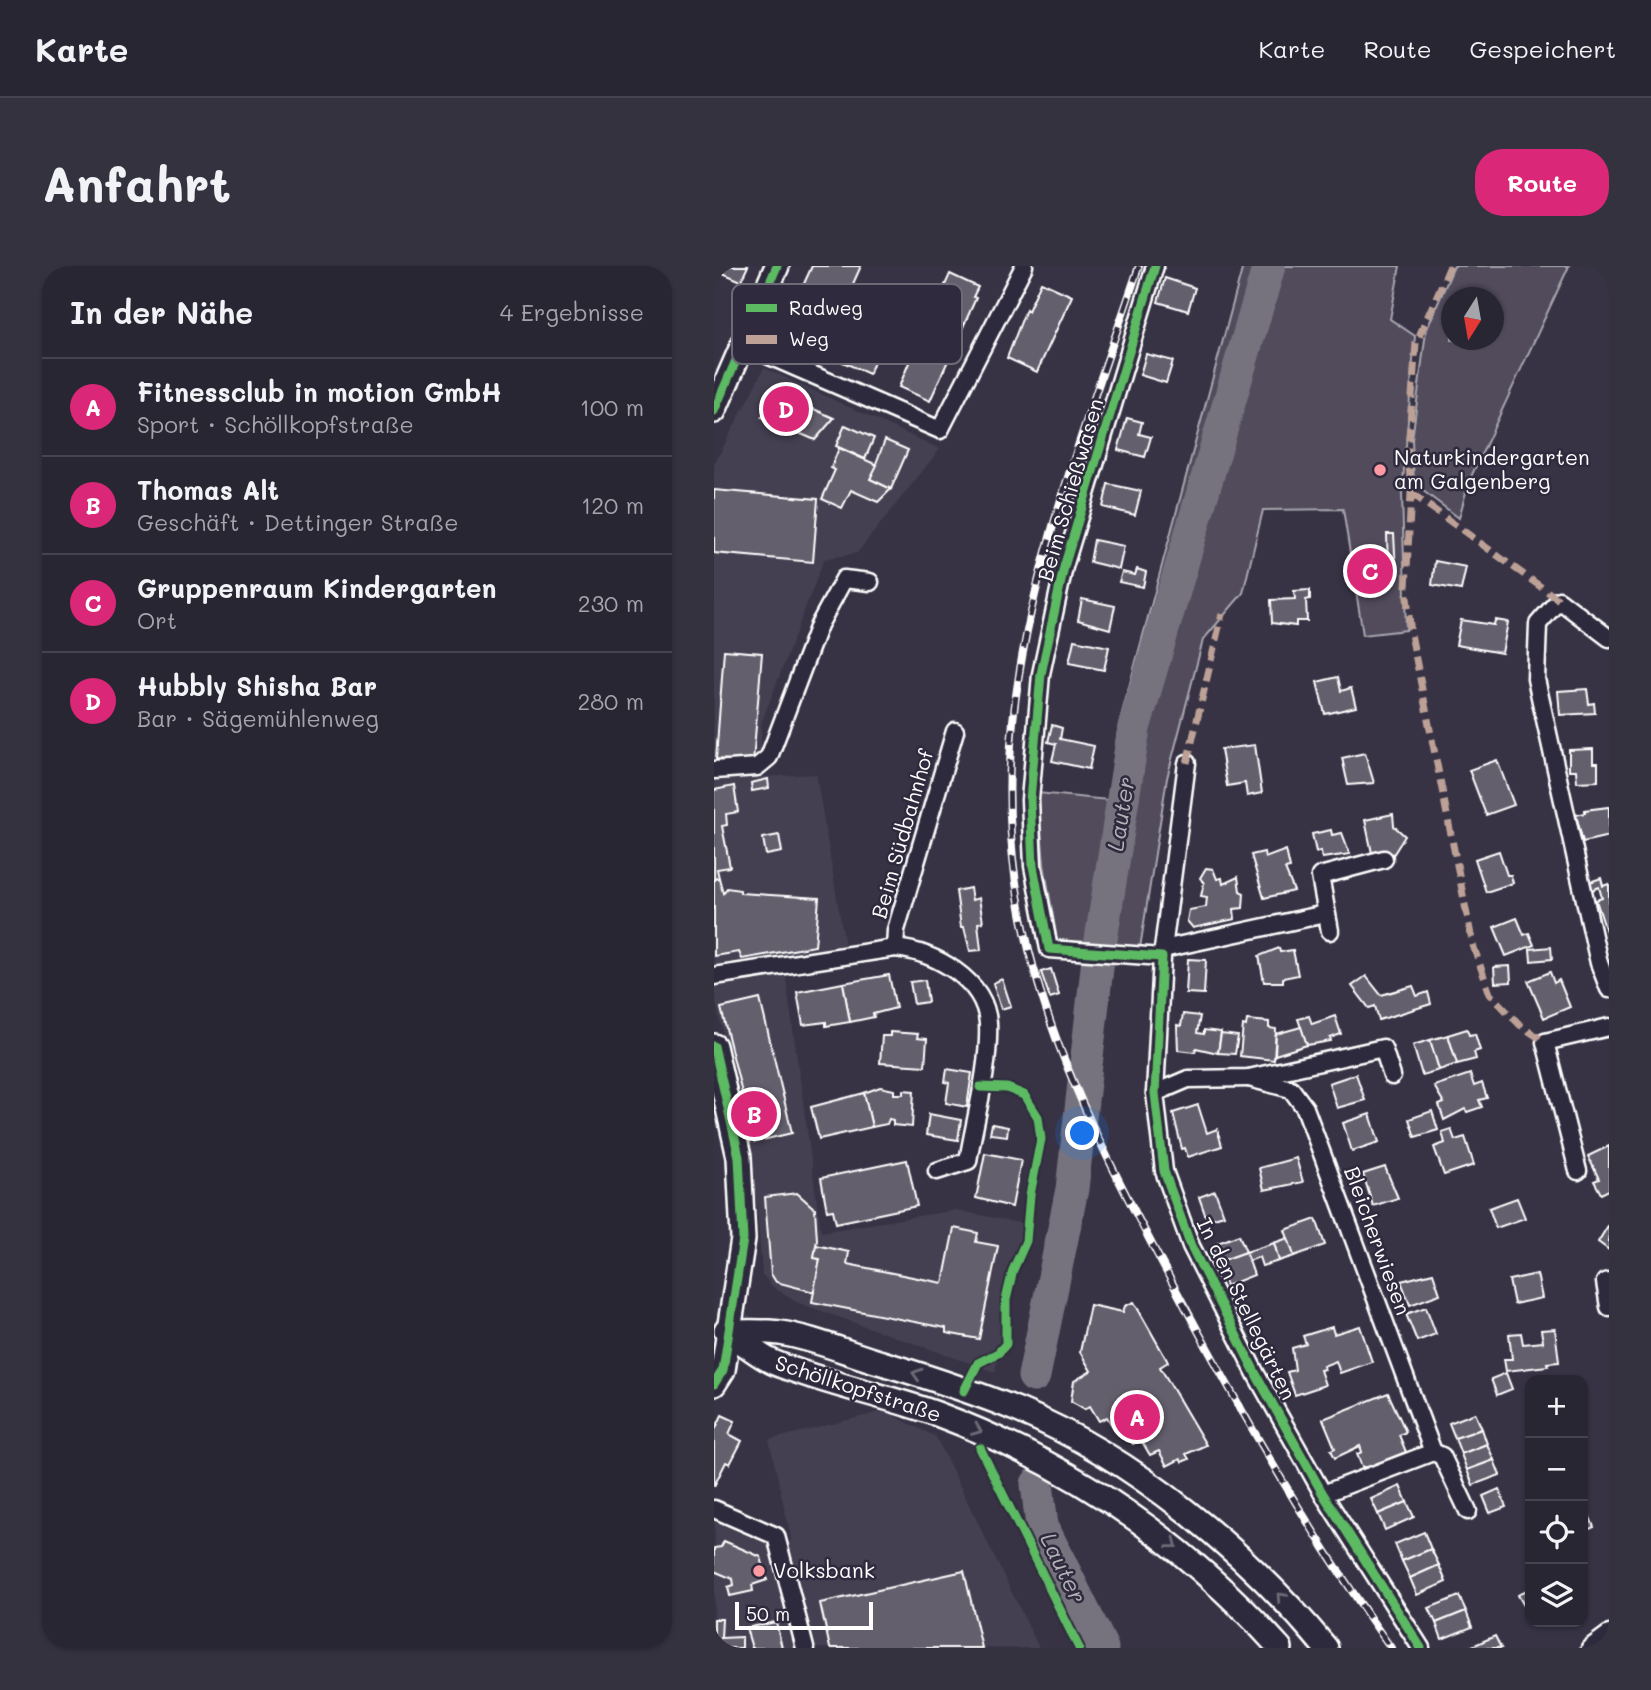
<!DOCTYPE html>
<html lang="de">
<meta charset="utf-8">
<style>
body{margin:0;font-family:Mali,sans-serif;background:#353240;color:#f1f3f6}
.controls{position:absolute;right:21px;bottom:21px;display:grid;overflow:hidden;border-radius:14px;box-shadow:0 2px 5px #0004}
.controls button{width:63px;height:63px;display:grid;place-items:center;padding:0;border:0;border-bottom:2px solid #45434f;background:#292634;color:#f1f3f6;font:35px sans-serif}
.compass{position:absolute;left:727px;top:21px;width:63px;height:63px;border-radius:50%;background:#292634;box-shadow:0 2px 5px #0004;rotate:191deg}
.scale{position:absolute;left:21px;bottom:18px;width:138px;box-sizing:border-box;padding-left:7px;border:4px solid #fff;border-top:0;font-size:19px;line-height:24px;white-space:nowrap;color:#fff;-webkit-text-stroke:5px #2f2a3d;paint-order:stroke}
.you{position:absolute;left:369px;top:868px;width:24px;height:24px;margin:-18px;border:5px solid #fff;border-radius:50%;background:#1a73e8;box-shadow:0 0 0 10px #1a73e833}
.badge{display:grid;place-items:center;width:46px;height:46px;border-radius:50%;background:#db2777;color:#fff;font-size:23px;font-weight:700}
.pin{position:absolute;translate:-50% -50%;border:4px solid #fff;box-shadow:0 2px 7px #0006}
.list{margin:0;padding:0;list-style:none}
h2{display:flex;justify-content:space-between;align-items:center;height:91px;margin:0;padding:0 28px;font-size:30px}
h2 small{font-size:23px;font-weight:400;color:#a5a5ac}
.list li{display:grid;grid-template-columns:46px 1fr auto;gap:21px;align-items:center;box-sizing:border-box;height:98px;padding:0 28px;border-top:2px solid #45434f}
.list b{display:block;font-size:26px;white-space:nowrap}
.list p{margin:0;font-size:23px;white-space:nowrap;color:#a5a5ac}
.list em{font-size:23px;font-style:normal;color:#a5a5ac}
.icon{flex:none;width:38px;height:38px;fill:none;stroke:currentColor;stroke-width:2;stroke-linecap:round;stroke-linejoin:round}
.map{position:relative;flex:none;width:895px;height:1382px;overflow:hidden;border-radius:28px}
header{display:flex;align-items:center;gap:42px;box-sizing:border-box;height:98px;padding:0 35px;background:#292634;border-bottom:2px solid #45434f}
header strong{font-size:33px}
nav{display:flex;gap:38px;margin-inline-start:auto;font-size:24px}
.intro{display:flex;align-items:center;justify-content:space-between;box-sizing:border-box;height:168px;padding:0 42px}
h1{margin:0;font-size:49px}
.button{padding:18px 32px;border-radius:28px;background:#db2777;color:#fff;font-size:24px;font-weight:700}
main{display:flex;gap:42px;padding:0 42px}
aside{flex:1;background:#292634;border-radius:28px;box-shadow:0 2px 5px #0004}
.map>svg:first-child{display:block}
.built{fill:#444051}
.green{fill:#514c5c;stroke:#a8a6ae;stroke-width:2;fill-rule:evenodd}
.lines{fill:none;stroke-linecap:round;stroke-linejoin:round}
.river{stroke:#76737f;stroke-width:33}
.building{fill:#635f6d;stroke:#fff;stroke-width:2}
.street-casing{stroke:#fff;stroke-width:21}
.secondary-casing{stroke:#fff;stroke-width:28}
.street{stroke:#2f2a3d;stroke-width:16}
.secondary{stroke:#2f2a3d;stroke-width:23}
.rail-casing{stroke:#fff;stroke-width:8}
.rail{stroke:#2f2a3d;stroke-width:5;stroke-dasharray:16;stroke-linecap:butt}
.quiet{stroke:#bda197;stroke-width:7;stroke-dasharray:14 7;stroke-linecap:butt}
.cycleway-casing{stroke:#2f2a3d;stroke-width:13}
.cycleway{stroke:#5cba63;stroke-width:9}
.oneway{stroke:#6d6a77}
.poi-dot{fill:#ff9aa2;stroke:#2f2a3d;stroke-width:2.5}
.labels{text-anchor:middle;stroke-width:5;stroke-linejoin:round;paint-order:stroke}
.poi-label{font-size:21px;fill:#fff;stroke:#2f2a3d;text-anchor:start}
.street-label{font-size:21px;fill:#fff;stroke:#2f2a3d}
.water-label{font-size:23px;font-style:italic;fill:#b4b2b9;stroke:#2f2a3d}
.key{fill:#2f2a3d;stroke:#6d6a77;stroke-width:2}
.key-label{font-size:19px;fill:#fff}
</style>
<header>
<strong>Karte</strong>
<nav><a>Karte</a><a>Route</a><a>Gespeichert</a></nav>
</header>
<div class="intro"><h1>Anfahrt</h1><a class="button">Route</a></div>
<main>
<aside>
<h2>In der Nähe<small>4 Ergebnisse</small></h2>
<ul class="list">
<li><span class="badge">A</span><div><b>Fitnessclub in motion GmbH</b><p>Sport · Schöllkopfstraße</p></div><em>100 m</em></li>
<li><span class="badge">B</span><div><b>Thomas Alt</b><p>Geschäft · Dettinger Straße</p></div><em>120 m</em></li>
<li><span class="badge">C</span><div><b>Gruppenraum Kindergarten</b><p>Ort</p></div><em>230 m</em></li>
<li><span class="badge">D</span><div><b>Hubbly Shisha Bar</b><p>Bar · Sägemühlenweg</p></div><em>280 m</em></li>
</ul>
</aside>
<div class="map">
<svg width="895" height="1382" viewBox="0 0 895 1382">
<rect width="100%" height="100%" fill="#373345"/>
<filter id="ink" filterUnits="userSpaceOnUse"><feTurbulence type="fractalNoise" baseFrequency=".0143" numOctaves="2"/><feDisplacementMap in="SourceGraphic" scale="14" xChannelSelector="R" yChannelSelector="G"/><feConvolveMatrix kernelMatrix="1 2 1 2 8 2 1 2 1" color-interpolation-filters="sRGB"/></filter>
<g filter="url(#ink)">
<g class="built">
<path d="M50,102L226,183L143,287L110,293L47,458V511L102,508L131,680L69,691L107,966L242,944L309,958L281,1106L82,1036L59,1021L48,1008L43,940L0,724V199Z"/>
<path d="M170,1145L222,1171L325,1382H0L1,1256L52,1278L78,1275L55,1174Z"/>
</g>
<g class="green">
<path d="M529,0H686L676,53L701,70L688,228L692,364L649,369L629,243L549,244L529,327L489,374L453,512L426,682L343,674L330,598L324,527L394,534L405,458Z"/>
<path d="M740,0H855L755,215L745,252L700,218L698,174L712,65ZM738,32H780V74H738Z"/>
</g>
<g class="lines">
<g class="river">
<path d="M320,1110L358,923L384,693L420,462L555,0"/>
<path d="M323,1218L328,1260L388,1382"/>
</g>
</g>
<g class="building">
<path d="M6,0H34L27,15L4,5Z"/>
<path d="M98,0H147L122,56L163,75L158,86L163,89L155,108L67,68Z"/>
<path d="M236,8L264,21L259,31L262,32L216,135L185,121L216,45L219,46Z"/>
<path d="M451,12L481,22L474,45L444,36Z"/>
<path d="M327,16L358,30L323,106L293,92L312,43L314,45Z"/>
<path d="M432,88L459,95L452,117L426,109Z"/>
<path d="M62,126L120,152L101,174L48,151L51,149Z"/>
<path d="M413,152L428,156L425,168L437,171L431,191L404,184Z"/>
<path d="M131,159L160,172L151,193L122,180Z"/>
<path d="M171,174L194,184L177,223L156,213Z"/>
<path d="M125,182L163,199L156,213L177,223L164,236L137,224L128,242L108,233L121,204L117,202Z"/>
<path d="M394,218L427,225L421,249L389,241Z"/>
<path d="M0,224L104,233L99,296L0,287Z"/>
<path d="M673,268H680L682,306H674Z"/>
<path d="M380,274L410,280L405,303L376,296Z"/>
<path d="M658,285L664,323L655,324L649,287Z"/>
<path d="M721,295L752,301L747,324L718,319Z"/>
<path d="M423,303L432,306L429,321L405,316L408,306L421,309Z"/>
<path d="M596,324V333L592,334L593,355H582V360L558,357L557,334L581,333L580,325Z"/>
<path d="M368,333L401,340L396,363L364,354Z"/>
<path d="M747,354L780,359L781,354L794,356L788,387L742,379Z"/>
<path d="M360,374L395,381L390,404L355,397Z"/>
<path d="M10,384L48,387L39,496L2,493Z"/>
<path d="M624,411L627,425L637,422L642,441L611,448L603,416Z"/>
<path d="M873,423L875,438L880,437L881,447L846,449L844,425Z"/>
<path d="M338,459L348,462L346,473L380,480L375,503L338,495L342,478L334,476Z"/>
<path d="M541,479L548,527L533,530L531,517L513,520L507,483Z"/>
<path d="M879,483V497H884V515L863,516L862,504H855V484Z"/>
<path d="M651,487L660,517L634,519L628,492Z"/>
<path d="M783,494L800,539L772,549L755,504Z"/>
<path d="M54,513L55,522L38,525L37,517Z"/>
<path d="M20,520L24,546L12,548L13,559L8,560L16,601L3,603L5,612L0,613V524Z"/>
<path d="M895,541V570L869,576L862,549L871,547V544Z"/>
<path d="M679,548L680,560L691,570L679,589L671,585L658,587L651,554Z"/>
<path d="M617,564L618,569L628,567L636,588L608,592L607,585L602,586L598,568Z"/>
<path d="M65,569L68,586L52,589L49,572Z"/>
<path d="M572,584L576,602L571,603L580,625L550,632L537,589L550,586L551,592Z"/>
<path d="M785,585L793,609H797L799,617L772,626L761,593Z"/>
<path d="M492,602L499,603L503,613L508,612L509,618L524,611L526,625L530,627L529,642L520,643L521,653L479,662L473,655L475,644L492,641L493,631L487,630L490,617L486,612Z"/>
<path d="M5,612L9,627L13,622L26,624V627L105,632L101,680L28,693L25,686L0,690V613Z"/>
<path d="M887,612L889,620L895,618V664L892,665L882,634L888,632L885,621L878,624L876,616Z"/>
<path d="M256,622L258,634L265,632L269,656L264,657L267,684L256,685L250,661H247L242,625Z"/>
<path d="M803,652L810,669L815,667L820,679L792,690L780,661Z"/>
<path d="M837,681L838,693L817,695L816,683Z"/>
<path d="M565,682L566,686L579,684L584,709L569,712V716H550L545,690Z"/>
<path d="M474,693L492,694L490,728L472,727Z"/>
<path d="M796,700L797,716L781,717L780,701Z"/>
<path d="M337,703L345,729L336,732L327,706Z"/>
<path d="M836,706L840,717L845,714L856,741L830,752L814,715Z"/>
<path d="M175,709L182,742L159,748L160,751L136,756L129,717Z"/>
<path d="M652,710L667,729L699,720L703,730L714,726L717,738L665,754L661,740L655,742L638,720Z"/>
<path d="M288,713L297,740L287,743L279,717Z"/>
<path d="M211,714L214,736L200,738L196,716Z"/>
<path d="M129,717L136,756L112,760V756L89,759L83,726Z"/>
<path d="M46,733L78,867L40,876L7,742Z"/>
<path d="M469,748L486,750L483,767L490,768V764L507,766L504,787L482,782L481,786L464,784L463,759L467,760Z"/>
<path d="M595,750L598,758L621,750L627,768L616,772L617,775L593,779L584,753Z"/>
<path d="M533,754L555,756V762L562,763L560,794L526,790L529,759L532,760Z"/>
<path d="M587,761L593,779L561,789L562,768Z"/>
<path d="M753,763L755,769L761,768L766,784L760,786L762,793L743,798L734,769Z"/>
<path d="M176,766L204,768L203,772L213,773L211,800L166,797L168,770H176Z"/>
<path d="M507,768L524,770L521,788L504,787Z"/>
<path d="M734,769L743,798L725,804L716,774Z"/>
<path d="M716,774L725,804L708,809L699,779Z"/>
<path d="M233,803L258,807L253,841L232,837L235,817L231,816Z"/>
<path d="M642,808L651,834L623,842L615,817Z"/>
<path d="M756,808L760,820L768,817L773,832L765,834L768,841L753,846L751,843L730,854L725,839L730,837L720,820Z"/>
<path d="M166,821L180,824V828H189V824L200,825L198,861L179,859V854L175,853L173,858L158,861L150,827Z"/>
<path d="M150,827L158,861L105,873L97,841Z"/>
<path d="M484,839L493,867L503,863L508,880L474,891L471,882L468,883L459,847Z"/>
<path d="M718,845L724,864L701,871L695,853Z"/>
<path d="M215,848L247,854L244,874L212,869Z"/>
<path d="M656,848L665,876L638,885L629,857Z"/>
<path d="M278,858L294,861L293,870L276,868Z"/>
<path d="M737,863L741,874L751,871L760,899L730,909L720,881L731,877L728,866Z"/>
<path d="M895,880V924L887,928L880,915L885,913L874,890Z"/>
<path d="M271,887L307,894L298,941L262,932Z"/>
<path d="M582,892L589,916L550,924L545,902Z"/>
<path d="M193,894L203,940L122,957L119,944L113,945L107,912Z"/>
<path d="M671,901L684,932L659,940L649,908Z"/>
<path d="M501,925L510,949L493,954L485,931Z"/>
<path d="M83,927L101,943L103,974L100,992L106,993L100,1026L62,1016L57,1008L51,931Z"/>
<path d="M803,932L811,952L782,962L775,942Z"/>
<path d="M602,953L611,979L580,990L571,964Z"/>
<path d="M895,958V984L884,976Z"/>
<path d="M240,962L264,967L262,976L284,980L265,1073L232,1067V1062L98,1036L106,993L100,992L102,979L135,986L133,998L229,1017Z"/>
<path d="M525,969L532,986L504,996L498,979Z"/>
<path d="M574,972L580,990L565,995L560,977Z"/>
<path d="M560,977L565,995L548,1000L545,991L535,995L532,986Z"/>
<path d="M532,986L540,1009L512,1020L504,996Z"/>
<path d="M719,1007L726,1028L696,1039L687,1015Z"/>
<path d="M823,1008L828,1032L800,1038L795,1014Z"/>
<path d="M420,1036L454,1096L446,1101L492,1179L472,1188L475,1193L468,1196L466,1193L453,1200L445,1185L436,1189L427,1174L419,1178L410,1162L402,1166L393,1151L385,1155L376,1140L371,1143L357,1135L360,1115L377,1105L366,1086L376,1039L409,1046L411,1040Z"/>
<path d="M712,1041L722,1068L703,1075L692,1048Z"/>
<path d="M646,1060L658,1096L626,1107L622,1095L609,1100L610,1103L606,1104L611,1119L581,1129L573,1106L581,1104L578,1082L592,1078L589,1070L618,1061L620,1068Z"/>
<path d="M841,1063L845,1096L833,1097L834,1100L792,1105L790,1093H798L795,1068L807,1067L809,1078L829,1076L827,1064Z"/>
<path d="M792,1107L798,1123L783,1129L777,1113Z"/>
<path d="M674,1127L692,1166L685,1169L692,1186L654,1201H648L643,1188L648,1186L646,1180L621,1192L617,1184L621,1182L609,1153Z"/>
<path d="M761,1147L768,1163L741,1172L735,1157Z"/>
<path d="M8,1149L21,1155L15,1168L28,1175L16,1198L12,1196L0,1220V1166Z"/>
<path d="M768,1163L773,1178L747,1188L741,1172Z"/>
<path d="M773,1178L780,1194L753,1204L747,1188Z"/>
<path d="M780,1194L786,1209L759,1219L753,1204Z"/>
<path d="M686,1220L693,1236L664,1248L657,1233Z"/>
<path d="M785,1223L792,1241L776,1247L769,1230Z"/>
<path d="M869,1235L880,1261L869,1266Z"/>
<path d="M693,1236L700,1251L671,1264L664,1248Z"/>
<path d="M710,1266L717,1283L688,1295L681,1278Z"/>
<path d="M10,1275L47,1291L53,1314L38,1319L39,1325L16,1330L14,1321L20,1319L19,1313L0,1305V1282L7,1281Z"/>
<path d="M717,1283L725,1299L696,1312L688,1295Z"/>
<path d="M725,1299L732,1316L703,1329L696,1312Z"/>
<path d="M250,1305L268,1382H116L106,1337Z"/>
<path d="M816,1322V1350L804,1329Z"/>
<path d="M745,1330L752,1345L722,1357L715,1342Z"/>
<path d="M752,1345L758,1361L728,1373L722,1357Z"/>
<path d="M0,1353H8L7,1372L28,1371V1382H0Z"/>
<path d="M62,1356L68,1382H38L32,1362Z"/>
<path d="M781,1370L787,1382H754Z"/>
</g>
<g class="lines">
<defs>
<g id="street">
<path d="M441,0L350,301L327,408L316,534L319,600L335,683L448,691"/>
<path d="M28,78L226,164L310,0"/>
<path d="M895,372L845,334L824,358L822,413L885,697L895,723"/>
<path d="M473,497L448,691L441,827L450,905L477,980L543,1110L609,1228L707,1382"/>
<path d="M0,504L43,501L55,491L105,359L130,313L156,316"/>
<path d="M616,665L606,610L670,593"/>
<path d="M181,682L182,664L241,465"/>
<path d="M449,683L611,648"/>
<path d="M0,710L181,682C220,686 271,713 274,757C276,800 261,853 254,895L223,905"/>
<path d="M535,812L577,823L591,842L719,1186L609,1228"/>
<path d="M441,827L474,813L535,812L669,782L678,810"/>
<path d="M864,905L831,776L895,761"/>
<path d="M895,1015L891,1016L895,1041"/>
<path d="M719,1186L728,1190L754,1245"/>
<path d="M0,1243L62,1270L91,1382"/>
<path d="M876,1382L895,1368"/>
</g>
<g id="secondary">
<path d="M0,145L63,0"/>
<path d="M0,780L25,891L29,973L9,1104L0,1118"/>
<path d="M12,1065C28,1075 44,1090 61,1097C113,1118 170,1129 223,1148C357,1198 471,1276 566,1382"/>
<path d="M13,1066C31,1066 49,1065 66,1067C100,1072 136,1088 168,1097C214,1111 260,1126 304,1144C420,1192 533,1286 612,1382"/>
</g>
</defs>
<use href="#street" class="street-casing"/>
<use href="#secondary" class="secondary-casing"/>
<use href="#street" class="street"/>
<use href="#secondary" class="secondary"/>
<defs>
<path id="rail" d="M425,0C376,148 315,299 299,455C276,678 367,846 468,1035C532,1155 598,1271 677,1382"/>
</defs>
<use href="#rail" class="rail-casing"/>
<use href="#rail" class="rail"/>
<g class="quiet">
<path d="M736,0L702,77L694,184L697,227L692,322L697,368L759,679L776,728L806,759L831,776"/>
<path d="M697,227L845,334"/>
<path d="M473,497L508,348"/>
</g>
<defs>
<g id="cycleway">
<path d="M441,0L350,301L327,408L316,534L319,600L335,683L448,691L441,827L450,905L477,980L543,1110L609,1228L707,1382"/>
<path d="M0,145L63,0"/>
<path d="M0,780L25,891L29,973L9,1104L0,1118"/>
<path d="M250,1125L264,1097L284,1087L292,1078V1034L299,1004L312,975L316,929L327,873L324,851L310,829L293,822L266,821"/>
<path d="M266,1182L365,1382"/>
</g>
</defs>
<use href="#cycleway" class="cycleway-casing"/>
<use href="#cycleway" class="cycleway"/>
</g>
<defs><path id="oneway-chevron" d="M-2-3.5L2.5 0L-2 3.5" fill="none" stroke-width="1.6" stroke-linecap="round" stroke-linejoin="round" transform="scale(1.75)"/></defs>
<g class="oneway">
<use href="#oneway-chevron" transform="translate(203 1108) rotate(-163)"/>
<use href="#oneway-chevron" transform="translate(263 1164) rotate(22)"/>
<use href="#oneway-chevron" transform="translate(459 1278) rotate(38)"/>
<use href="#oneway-chevron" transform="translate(567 1331) rotate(-133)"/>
</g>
</g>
<g class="poi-dot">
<circle cx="666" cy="204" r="7"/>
<circle cx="45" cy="1305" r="7"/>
</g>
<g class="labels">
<g class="poi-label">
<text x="680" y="199">Naturkindergarten<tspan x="680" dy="24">am Galgenberg</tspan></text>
<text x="59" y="1312">Volksbank</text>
</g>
<g class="street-label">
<text transform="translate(357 224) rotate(-74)" y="7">Beim Schießwasen</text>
<text transform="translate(189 568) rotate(-74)" y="7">Beim Südbahnhof</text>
<text transform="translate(663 975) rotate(70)" y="7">Bleicherwiesen</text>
<text transform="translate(532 1043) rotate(64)" y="7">In den Stellegärten</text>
<text transform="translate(144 1123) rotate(18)" y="7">Schöllkopfstraße</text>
</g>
<g class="water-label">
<text transform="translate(407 548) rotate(-81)" y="8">Lauter</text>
<text transform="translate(349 1302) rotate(64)" y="8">Lauter</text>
</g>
</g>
<rect x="18" y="18" width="230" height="80" rx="10" class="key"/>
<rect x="32" y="38" width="31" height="8" fill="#5cba63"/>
<rect x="32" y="69" width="31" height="9" fill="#bda197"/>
<g class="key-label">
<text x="75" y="49">Radweg</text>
<text x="75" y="80">Weg</text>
</g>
</svg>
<div class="controls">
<button>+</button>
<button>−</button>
<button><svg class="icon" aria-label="locate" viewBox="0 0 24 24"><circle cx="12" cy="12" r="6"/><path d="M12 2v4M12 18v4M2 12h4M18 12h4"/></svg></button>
<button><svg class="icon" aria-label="layers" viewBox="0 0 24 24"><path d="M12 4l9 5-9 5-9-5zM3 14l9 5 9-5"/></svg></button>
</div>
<svg class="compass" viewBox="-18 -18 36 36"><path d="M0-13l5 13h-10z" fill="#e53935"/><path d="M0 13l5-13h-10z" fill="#a5a5ac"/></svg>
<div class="scale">50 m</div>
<div class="you"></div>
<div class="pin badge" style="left:423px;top:1151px">A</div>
<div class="pin badge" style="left:40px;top:848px">B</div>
<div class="pin badge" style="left:656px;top:305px">C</div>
<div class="pin badge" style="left:72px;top:143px">D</div>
</div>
</main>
